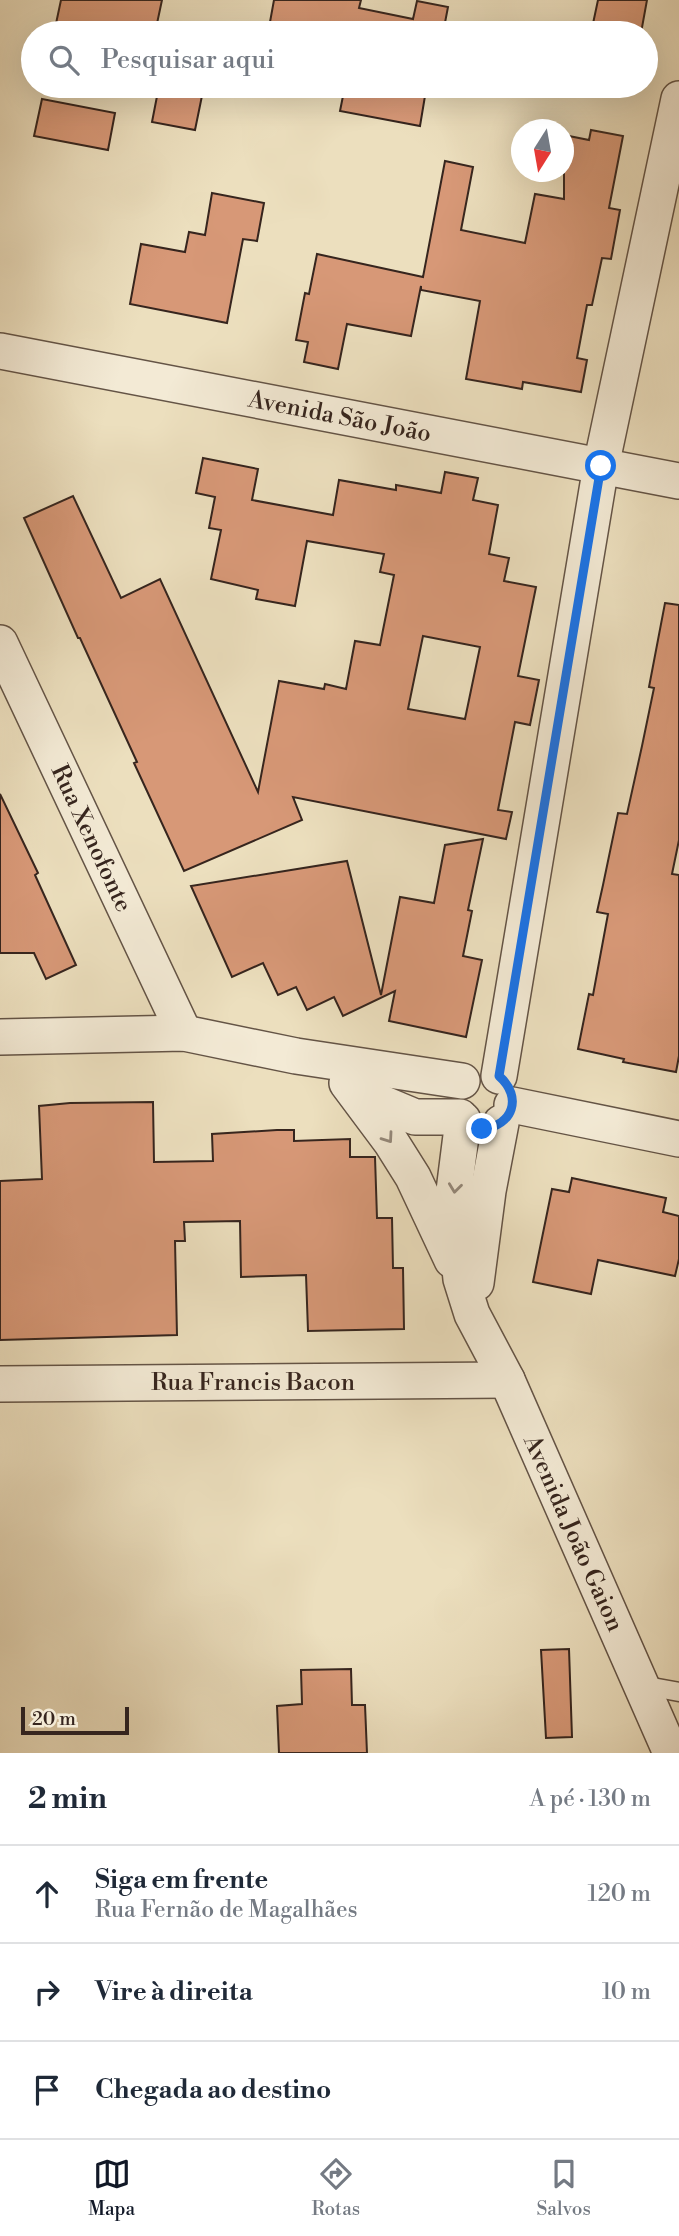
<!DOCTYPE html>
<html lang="pt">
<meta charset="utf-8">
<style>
body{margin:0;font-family:"Libre Bodoni",serif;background:#f2f2f3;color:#1f2937}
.compass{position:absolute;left:511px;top:119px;width:63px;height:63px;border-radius:50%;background:#fff;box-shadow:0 7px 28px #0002;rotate:191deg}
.scale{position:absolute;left:21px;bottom:18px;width:108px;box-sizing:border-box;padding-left:7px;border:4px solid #36251e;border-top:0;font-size:19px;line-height:24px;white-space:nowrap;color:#36251e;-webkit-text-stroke:5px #f3ead5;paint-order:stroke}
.stop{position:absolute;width:21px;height:21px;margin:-16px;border:5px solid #1a73e8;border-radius:50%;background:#fff}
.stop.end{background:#1a73e8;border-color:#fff;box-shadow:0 2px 7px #0008}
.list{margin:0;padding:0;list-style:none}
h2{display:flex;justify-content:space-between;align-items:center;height:91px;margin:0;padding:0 28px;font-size:30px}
h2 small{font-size:23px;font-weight:400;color:#747a83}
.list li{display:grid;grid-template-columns:46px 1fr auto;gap:21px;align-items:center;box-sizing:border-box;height:98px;padding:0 28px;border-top:2px solid #e0e1e3}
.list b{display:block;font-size:26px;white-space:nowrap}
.list p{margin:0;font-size:23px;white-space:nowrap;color:#747a83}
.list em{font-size:23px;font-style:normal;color:#747a83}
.icon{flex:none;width:38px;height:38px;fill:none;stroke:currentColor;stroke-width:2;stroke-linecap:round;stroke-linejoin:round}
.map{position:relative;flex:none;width:679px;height:1753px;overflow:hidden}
.search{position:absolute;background:#fff;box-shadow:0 7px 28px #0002;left:21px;right:21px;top:21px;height:77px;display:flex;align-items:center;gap:18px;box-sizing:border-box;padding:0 24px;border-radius:38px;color:#747a83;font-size:26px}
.sheet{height:385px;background:#fff}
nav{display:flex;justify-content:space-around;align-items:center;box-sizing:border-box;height:98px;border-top:2px solid #e0e1e3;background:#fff;font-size:19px;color:#747a83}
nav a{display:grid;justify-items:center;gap:4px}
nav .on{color:#111827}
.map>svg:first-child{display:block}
.building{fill:#d79877;stroke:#36251e;stroke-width:2;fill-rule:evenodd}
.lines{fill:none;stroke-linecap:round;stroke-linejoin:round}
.lane-casing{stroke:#645446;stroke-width:21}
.street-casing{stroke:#645446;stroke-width:38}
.lane{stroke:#f3ead5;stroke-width:18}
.street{stroke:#f3ead5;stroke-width:35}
.oneway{stroke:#94887a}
.route{stroke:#1a73e8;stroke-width:9}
.labels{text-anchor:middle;stroke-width:5;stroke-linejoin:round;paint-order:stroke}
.street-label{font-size:24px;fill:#36251e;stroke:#f3ead5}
</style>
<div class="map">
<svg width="679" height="1753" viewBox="0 0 679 1753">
<rect width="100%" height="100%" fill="#ecdfbe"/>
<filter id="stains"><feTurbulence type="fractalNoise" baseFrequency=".00286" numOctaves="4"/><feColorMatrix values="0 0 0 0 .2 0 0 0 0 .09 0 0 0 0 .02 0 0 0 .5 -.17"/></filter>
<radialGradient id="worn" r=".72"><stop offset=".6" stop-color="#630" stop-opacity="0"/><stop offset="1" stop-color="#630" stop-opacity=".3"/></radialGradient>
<g class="building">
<path d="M61,0H162L155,33H54Z"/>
<path d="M274,0H361L359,8L413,19L417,1L448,7L443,33H268Z"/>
<path d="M598,0H647L641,33H591Z"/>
<path d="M159,86H204L195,130L152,122Z"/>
<path d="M345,86H400L399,90L425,96L420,126L340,111Z"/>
<path d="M42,99L115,113L108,150L34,136Z"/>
<path d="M591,130L623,136L609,208L620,210L611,259L602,258L592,305H587L577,358L587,360L581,392L523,382L522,389L466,379L480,301L421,290V286L411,336L347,324L338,369L304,362L308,342L296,340L305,293L309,294L317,254L423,277L445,161L473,167L461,230L525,243L535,194L564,199V135L589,140Z"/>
<path d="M212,193L264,203L257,241L243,239L227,323L130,304L141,244L185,252L189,232L205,235Z"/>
<path d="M203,458L258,469L252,500L333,515L339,480L396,490V485L441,493L445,472L478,478L473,500L498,505L489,554L509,558L504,581L536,587L518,676L539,680L530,725L515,722L498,810L512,812L506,839L293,797L302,820L184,871L134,763L137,762L80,638H78L24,518L73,496L121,598L160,579L258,792L279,681L324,689L325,684L346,689L355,641L380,645L394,575L380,572L384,554L307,541L295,606L256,599L258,590L211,579L221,530L209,528L215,497L196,493ZM423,636L480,647L465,719L408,709Z"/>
<path d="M665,603L679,605V840L672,874L679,875V1056L676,1072L623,1062L624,1059L578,1049L589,994L593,995L608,914L597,912L603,885L618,813L627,814L642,746L654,688L649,687Z"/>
<path d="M0,794L38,873L35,875L76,965L46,979L34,953H0Z"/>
<path d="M483,839L468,910L472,911L463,956L482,960L466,1037L389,1021L395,991L343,1016L334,997L307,1010L296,987L278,995L263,963L232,977L191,886L347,861L381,995L400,897L434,903L445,845Z"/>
<path d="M153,1102L154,1162L213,1161L212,1134L277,1130H294V1141L350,1139V1157H375L377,1218H392L393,1268H403L404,1329L308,1331L306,1275L241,1277L240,1221L184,1222L185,1241H175L177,1335L0,1340V1181L42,1179L39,1106L70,1103Z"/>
<path d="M572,1178L666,1198L663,1212L679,1216V1259L675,1276L598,1260L591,1294L533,1282L552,1189L569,1192Z"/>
<path d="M569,1649L572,1737L546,1738L541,1650Z"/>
<path d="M351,1669L352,1705H365L367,1753H279L277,1706L302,1704L301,1670Z"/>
</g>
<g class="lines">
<defs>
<path id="lane" d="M641,1685L679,1692"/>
<g id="street">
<path d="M0,351L679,481"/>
<path d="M0,643L184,1033"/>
<path d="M0,1037L184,1033L296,1056L462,1081"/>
<path d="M499,1076L601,466L679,99"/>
<path d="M347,1083L391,1142L413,1177L452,1260"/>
<path d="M355,1087L384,1104L415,1117H460"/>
<path d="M512,1105L679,1139"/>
<path d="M463,1120L453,1199L461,1279L472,1314L507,1380L671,1753"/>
<path d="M476,1283L488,1191L501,1123"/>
<path d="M0,1384L507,1380"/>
</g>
</defs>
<use href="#lane" class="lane-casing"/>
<use href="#street" class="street-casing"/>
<use href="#lane" class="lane"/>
<use href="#street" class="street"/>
</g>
<defs><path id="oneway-chevron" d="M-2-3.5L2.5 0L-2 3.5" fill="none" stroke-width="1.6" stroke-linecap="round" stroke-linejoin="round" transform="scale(1.75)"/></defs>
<g class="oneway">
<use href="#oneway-chevron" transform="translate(388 1138) rotate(55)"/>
<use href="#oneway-chevron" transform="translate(455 1188) rotate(97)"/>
</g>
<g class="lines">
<path class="route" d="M482,1129C513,1126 523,1097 499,1076L601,466"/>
</g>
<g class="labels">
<g class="street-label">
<text transform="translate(340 416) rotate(11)" y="8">Avenida São João</text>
<text transform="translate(92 838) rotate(65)" y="8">Rua Xenofonte</text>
<text x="253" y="1390">Rua Francis Bacon</text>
<text transform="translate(574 1533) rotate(66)" y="8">Avenida João Gaion</text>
</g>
</g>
<rect width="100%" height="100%" filter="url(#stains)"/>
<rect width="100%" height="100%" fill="url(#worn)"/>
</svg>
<svg class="compass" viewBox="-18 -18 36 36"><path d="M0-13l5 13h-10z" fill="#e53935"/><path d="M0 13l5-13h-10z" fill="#747a83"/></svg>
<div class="scale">20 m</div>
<div class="stop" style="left:601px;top:466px"></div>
<div class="stop end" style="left:482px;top:1129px"></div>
<div class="search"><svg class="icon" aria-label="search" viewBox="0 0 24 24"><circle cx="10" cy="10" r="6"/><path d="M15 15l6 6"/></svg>Pesquisar aqui</div>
</div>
<section class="sheet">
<h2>2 min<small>A pé · 130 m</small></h2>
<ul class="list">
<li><svg class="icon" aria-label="ahead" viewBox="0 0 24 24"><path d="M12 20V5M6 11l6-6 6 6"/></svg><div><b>Siga em frente</b><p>Rua Fernão de Magalhães</p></div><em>120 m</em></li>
<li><svg class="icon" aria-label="right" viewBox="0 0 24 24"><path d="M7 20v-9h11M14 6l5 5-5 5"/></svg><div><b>Vire à direita</b></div><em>10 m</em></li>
<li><svg class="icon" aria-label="arrive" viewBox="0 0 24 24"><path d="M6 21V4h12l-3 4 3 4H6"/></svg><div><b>Chegada ao destino</b></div></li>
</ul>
</section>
<nav>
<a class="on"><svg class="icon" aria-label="map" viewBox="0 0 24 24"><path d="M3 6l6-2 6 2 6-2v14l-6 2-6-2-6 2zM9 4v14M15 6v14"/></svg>Mapa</a>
<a><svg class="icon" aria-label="directions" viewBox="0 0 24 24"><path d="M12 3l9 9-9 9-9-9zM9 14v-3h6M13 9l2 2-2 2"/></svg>Rotas</a>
<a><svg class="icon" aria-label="saved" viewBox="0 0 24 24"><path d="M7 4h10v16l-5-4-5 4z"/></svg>Salvos</a>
</nav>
